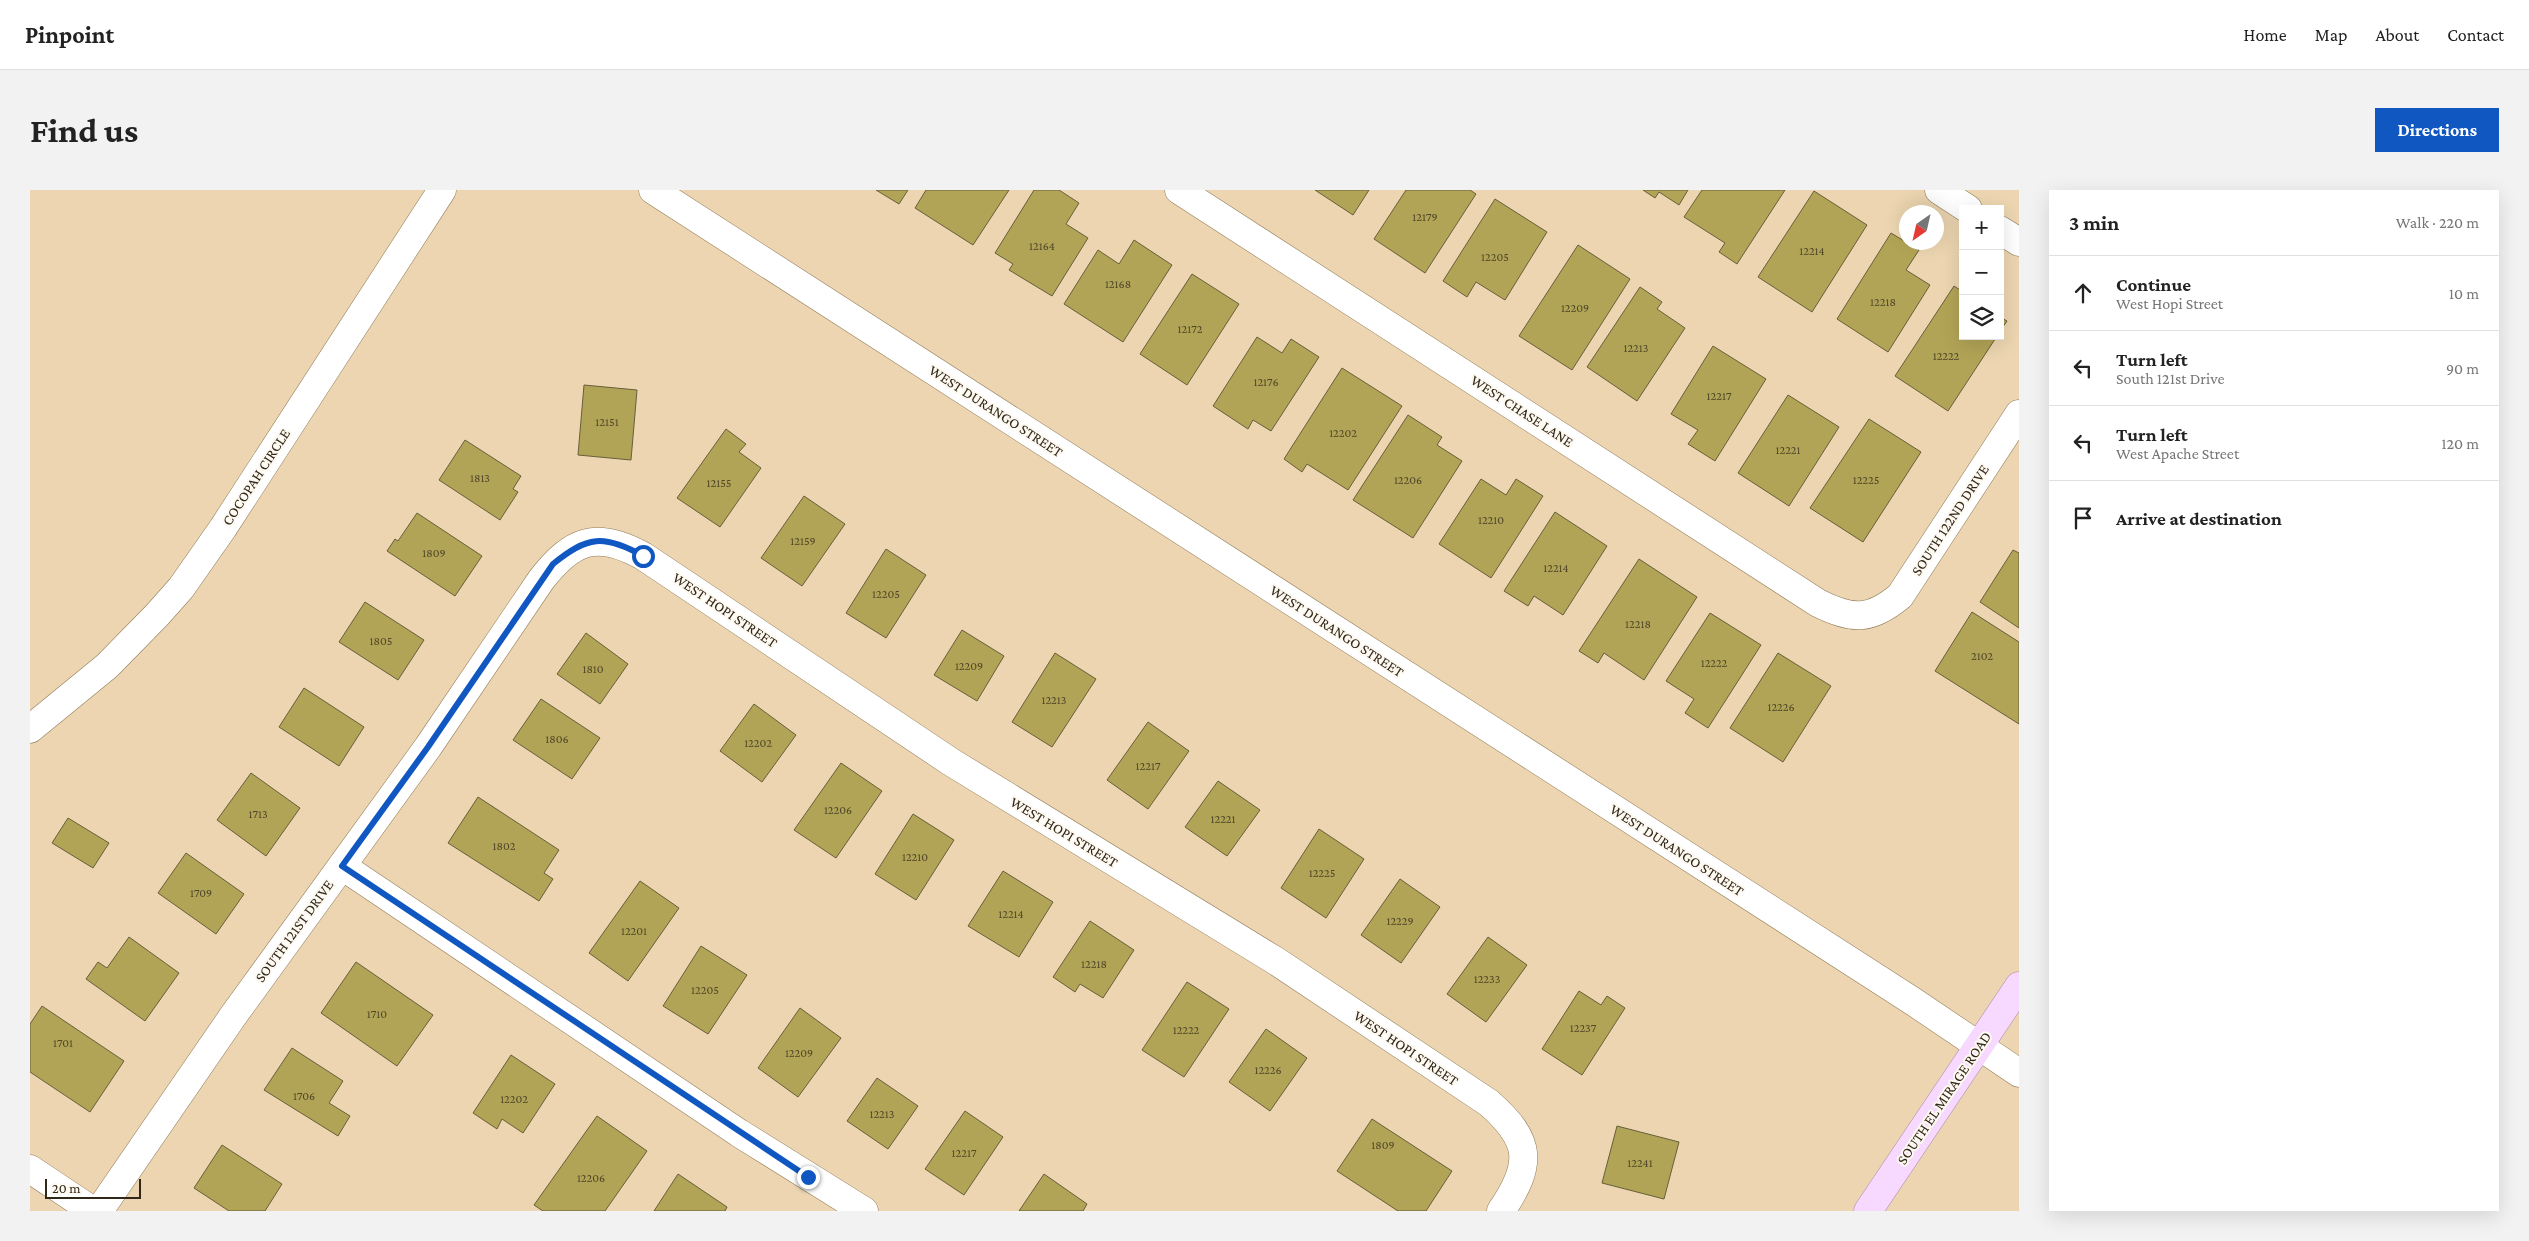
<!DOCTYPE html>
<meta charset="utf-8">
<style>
body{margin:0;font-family:"Crimson Pro",serif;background:#f2f2f2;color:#222}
.controls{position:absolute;right:15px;top:15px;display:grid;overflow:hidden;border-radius:0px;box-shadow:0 5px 20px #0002}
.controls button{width:45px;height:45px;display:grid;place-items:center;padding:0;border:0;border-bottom:1px solid #e0e0e0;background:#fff;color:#222;font:25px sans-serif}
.compass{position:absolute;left:1869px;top:15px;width:45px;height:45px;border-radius:50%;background:#fff;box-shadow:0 5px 20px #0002;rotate:214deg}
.scale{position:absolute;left:15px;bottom:12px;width:96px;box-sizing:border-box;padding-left:5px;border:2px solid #302719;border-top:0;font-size:14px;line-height:18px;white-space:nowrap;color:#302719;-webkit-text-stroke:4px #fdf9f1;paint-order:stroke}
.stop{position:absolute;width:15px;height:15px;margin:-11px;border:4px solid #1057c2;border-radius:50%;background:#fff}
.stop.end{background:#1057c2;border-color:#fff;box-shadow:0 1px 5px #0008}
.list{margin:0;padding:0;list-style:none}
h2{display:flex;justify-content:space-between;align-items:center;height:65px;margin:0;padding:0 20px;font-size:21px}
h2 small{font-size:16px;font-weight:400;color:#767676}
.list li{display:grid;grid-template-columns:32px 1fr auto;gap:15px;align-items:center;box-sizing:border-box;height:75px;padding:0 20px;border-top:1px solid #e0e0e0}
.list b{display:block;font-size:19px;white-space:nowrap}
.list p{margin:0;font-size:16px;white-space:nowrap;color:#767676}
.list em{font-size:16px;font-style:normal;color:#767676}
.icon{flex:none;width:28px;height:28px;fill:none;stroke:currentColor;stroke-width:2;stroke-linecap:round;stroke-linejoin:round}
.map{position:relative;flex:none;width:1989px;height:1021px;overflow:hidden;border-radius:0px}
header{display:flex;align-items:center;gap:30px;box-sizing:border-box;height:70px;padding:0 25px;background:#fff;border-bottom:1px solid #e0e0e0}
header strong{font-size:24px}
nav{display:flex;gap:28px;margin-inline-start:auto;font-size:18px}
.intro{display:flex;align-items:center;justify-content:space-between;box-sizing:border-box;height:120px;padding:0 30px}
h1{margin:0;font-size:35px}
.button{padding:12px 22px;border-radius:0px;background:#1057c2;color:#fff;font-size:18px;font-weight:700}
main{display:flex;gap:30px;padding:0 30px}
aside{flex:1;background:#fff;border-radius:0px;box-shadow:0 5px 20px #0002}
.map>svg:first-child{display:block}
.building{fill:#b2a456;stroke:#665f3a}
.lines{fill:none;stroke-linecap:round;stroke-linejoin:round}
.minor-casing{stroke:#907b58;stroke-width:29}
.major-casing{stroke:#ae8aae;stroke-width:29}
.minor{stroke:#fff;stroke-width:28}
.major{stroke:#f7d9ff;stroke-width:28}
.route{stroke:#1057c2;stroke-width:6}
.labels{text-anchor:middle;stroke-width:4;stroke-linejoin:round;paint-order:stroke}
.number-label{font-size:12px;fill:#504628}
.street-label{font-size:15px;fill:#302719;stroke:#fdf9f1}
</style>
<header>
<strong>Pinpoint</strong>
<nav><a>Home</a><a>Map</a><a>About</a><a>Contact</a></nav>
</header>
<div class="intro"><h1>Find us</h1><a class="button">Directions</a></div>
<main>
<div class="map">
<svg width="1989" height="1021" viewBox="0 0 1989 1021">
<rect width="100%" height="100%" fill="#ecd5b0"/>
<g class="building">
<path d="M846,0H878L869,14Z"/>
<path d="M896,0H979L943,55L885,18Z"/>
<path d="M1004,0H1029L1049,13L1036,34L1058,48L1022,106L979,80L983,74L965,63Z"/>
<path d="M1285,0H1339L1323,25Z"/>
<path d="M1376,0H1440L1446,4L1395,83L1344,49Z"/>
<path d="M1613,0H1658L1649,15L1629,2L1625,8Z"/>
<path d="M1672,0H1755L1707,74L1689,62L1695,53L1654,27Z"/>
<path d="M1784,1L1837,35L1782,122L1728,87Z"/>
<path d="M1465,9L1517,42L1475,110L1446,92L1437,107L1413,91Z"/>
<path d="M1861,43L1889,60L1876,80L1900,95L1858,162L1807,129Z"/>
<path d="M1104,50L1142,75L1093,152L1034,114L1068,60L1089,74Z"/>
<path d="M1548,55L1600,89L1542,180L1489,146Z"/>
<path d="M1162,84L1209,114L1157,195L1110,164Z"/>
<path d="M1924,96L1933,102V146H1967L1918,221L1865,186Z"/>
<path d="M1610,97L1632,112L1627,119L1655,138L1607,211L1557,177Z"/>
<path d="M1970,127L1977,131L1970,141Z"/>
<path d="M1227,147L1252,163L1261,149L1289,167L1241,241L1223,230L1218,239L1183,216Z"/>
<path d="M1683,156L1736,189L1685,271L1658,254L1668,240L1641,224Z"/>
<path d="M1312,178L1372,216L1318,300L1277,274L1272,282L1254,269Z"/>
<path d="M554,195L607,200L601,270L548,265Z"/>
<path d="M1758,205L1809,237L1759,316L1708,283Z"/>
<path d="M1378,225L1412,247L1407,255L1432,271L1383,348L1323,310Z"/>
<path d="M1839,229L1891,262L1833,352L1780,318Z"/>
<path d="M696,239L716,254L709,262L731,278L690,337L647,308Z"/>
<path d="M435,250L491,286L483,299L488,302L470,330L409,290Z"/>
<path d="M1451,289L1476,305L1486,289L1513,306L1461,388L1409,354Z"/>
<path d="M774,306L815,334L772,396L731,368Z"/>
<path d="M1525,322L1577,356L1533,425L1504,406L1498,416L1474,401Z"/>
<path d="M387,323L452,366L425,406L357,361L365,349L368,351Z"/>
<path d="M856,359L896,385L856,448L816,423Z"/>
<path d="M1983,360L1989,363V438L1950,412Z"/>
<path d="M1609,369L1667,407L1614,490L1574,463L1568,473L1549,461Z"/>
<path d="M335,412L394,450L368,490L309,452Z"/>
<path d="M1942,422L1989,452V534L1905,481Z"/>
<path d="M1680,423L1731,455L1678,538L1655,523L1664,509L1636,491Z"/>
<path d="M932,440L974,466L947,511L904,485Z"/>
<path d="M556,443L598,474L570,514L527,484Z"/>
<path d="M1025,463L1066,489L1022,557L982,532Z"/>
<path d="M1748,463L1801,496L1753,572L1700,538Z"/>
<path d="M274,498L334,537L309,576L249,537Z"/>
<path d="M511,509L570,548L542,589L483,550Z"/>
<path d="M724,514L766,545L732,592L690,561Z"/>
<path d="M1118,532L1159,561L1118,619L1077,590Z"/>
<path d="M811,573L852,601L806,668L764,640Z"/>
<path d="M221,583L270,618L236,666L187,630Z"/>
<path d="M1188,591L1230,620L1197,666L1155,637Z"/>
<path d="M448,607L529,660L514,683L523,689L509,711L418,653Z"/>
<path d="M883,624L924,650L886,710L845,684Z"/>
<path d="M38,628L79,653L63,678L22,653Z"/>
<path d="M1289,639L1334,669L1296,728L1251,698Z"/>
<path d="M156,663L214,704L186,744L128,703Z"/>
<path d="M973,681L1023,712L989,767L938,736Z"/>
<path d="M1370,689L1410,717L1371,773L1331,745Z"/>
<path d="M610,691L649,718L598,791L559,763Z"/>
<path d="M1060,731L1104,760L1073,808L1050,794L1045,802L1023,787Z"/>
<path d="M99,747L149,783L115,831L56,789L68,772L77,778Z"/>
<path d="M1458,747L1497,775L1456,832L1417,804Z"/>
<path d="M671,756L717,785L678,844L633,816Z"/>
<path d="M326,772L403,825L367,876L291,823Z"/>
<path d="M1157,792L1199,819L1154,887L1112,860Z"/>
<path d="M1549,801L1571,815L1577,806L1595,818L1552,885L1512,859Z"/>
<path d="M12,816L94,871L60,922L0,882V834Z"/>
<path d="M770,818L811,848L768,907L728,878Z"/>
<path d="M1236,839L1277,868L1240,921L1199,892Z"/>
<path d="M262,858L313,891L299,913L320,926L308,946L234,900Z"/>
<path d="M481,865L525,894L493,943L472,929L467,939L443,923Z"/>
<path d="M847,888L888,916L858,959L817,931Z"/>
<path d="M935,921L973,947L934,1005L895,979Z"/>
<path d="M567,926L617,961L575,1021H513L504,1015Z"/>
<path d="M1342,929L1422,981L1396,1021H1368L1307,981Z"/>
<path d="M1587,936L1649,952L1634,1009L1572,993Z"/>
<path d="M192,955L252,994L235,1021H199L164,998Z"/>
<path d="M648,984L697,1017L695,1021H624Z"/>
<path d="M1014,984L1057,1014L1053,1021H989Z"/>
</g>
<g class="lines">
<defs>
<g id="minor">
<path d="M623,0L1884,812L1989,883"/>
<path d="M1149,0L1788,413C1822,430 1840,431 1870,406L1989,224"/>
<path d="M1909,0L1938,19"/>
<path d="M1970,40L1989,52"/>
<path d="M0,539L77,476L127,425L151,398L193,338L412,0"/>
<path d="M312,676L709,943L834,1021"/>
<path d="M0,979L63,1021"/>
<path d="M69,1021L203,826L398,557L511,390C542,350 566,340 613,366L921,572L1246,771L1459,913C1502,951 1503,974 1471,1021"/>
</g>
<path id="major" d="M1838,1021L1989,796"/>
</defs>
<use href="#minor" class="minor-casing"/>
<use href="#major" class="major-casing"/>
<use href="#minor" class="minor"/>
<use href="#major" class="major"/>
</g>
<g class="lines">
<path class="route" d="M613,366C574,344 557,346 523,374L398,557L312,676L778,987"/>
</g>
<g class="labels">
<g class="number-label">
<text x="1395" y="31">12179</text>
<text x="1012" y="60">12164</text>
<text x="1782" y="65">12214</text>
<text x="1465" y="71">12205</text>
<text x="1088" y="98">12168</text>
<text x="1853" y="116">12218</text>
<text x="1545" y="122">12209</text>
<text x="1160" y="143">12172</text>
<text x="1606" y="162">12213</text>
<text x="1916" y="170">12222</text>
<text x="1236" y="196">12176</text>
<text x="1689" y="210">12217</text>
<text x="577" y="236">12151</text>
<text x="1313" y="247">12202</text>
<text x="1758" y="264">12221</text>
<text x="450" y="292">1813</text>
<text x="1378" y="294">12206</text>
<text x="1836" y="294">12225</text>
<text x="689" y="297">12155</text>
<text x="1461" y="334">12210</text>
<text x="773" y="355">12159</text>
<text x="404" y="367">1809</text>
<text x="1526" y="382">12214</text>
<text x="856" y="408">12205</text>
<text x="1608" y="438">12218</text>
<text x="351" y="455">1805</text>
<text x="1952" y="470">2102</text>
<text x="1684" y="477">12222</text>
<text x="939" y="480">12209</text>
<text x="563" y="483">1810</text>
<text x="1024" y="514">12213</text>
<text x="1751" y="521">12226</text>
<text x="527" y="553">1806</text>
<text x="728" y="557">12202</text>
<text x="1118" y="580">12217</text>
<text x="808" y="624">12206</text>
<text x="228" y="628">1713</text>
<text x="1193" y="633">12221</text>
<text x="474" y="660">1802</text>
<text x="885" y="671">12210</text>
<text x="1292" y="687">12225</text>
<text x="171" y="707">1709</text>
<text x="981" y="728">12214</text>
<text x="1370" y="735">12229</text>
<text x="604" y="745">12201</text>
<text x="1064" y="778">12218</text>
<text x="1457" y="793">12233</text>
<text x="675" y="804">12205</text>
<text x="347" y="828">1710</text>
<text x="1553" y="842">12237</text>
<text x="1156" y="844">12222</text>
<text x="33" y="857">1701</text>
<text x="769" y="867">12209</text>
<text x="1238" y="884">12226</text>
<text x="274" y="910">1706</text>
<text x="484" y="913">12202</text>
<text x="852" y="928">12213</text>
<text x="1353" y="959">1809</text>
<text x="934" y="967">12217</text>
<text x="1610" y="977">12241</text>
<text x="561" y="992">12206</text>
</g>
<g class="street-label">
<text transform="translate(966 221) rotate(33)" y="5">WEST DURANGO STREET</text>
<text transform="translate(1492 221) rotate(33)" y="5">WEST CHASE LANE</text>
<text transform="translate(226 287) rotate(-57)" y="5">COCOPAH CIRCLE</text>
<text transform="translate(1920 330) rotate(-57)" y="5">SOUTH 122ND DRIVE</text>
<text transform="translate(695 420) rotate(34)" y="5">WEST HOPI STREET</text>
<text transform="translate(1307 441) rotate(33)" y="5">WEST DURANGO STREET</text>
<text transform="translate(1034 642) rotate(31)" y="5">WEST HOPI STREET</text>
<text transform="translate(1647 660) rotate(33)" y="5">WEST DURANGO STREET</text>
<text transform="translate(264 741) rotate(-54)" y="5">SOUTH 121ST DRIVE</text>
<text transform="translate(1376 858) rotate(34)" y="5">WEST HOPI STREET</text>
<text transform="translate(1914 908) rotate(-56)" y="5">SOUTH EL MIRAGE ROAD</text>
</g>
</g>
</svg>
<div class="controls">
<button>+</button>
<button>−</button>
<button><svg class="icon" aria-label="layers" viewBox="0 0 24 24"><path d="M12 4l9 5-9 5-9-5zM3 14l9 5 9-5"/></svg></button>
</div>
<svg class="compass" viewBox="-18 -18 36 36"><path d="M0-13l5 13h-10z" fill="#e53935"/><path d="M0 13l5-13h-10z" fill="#767676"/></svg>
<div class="scale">20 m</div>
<div class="stop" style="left:613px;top:366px"></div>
<div class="stop end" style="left:778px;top:987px"></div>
</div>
<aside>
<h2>3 min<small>Walk · 220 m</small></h2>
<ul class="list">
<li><svg class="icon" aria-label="ahead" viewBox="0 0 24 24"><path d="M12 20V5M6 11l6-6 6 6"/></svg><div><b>Continue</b><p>West Hopi Street</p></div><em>10 m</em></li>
<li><svg class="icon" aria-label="left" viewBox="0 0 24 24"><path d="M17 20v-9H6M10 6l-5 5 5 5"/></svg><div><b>Turn left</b><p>South 121st Drive</p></div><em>90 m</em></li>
<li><svg class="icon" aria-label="left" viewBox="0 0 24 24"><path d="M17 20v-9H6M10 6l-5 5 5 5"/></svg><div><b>Turn left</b><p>West Apache Street</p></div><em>120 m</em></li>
<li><svg class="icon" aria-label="arrive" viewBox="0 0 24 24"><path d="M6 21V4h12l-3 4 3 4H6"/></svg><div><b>Arrive at destination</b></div></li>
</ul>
</aside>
</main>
